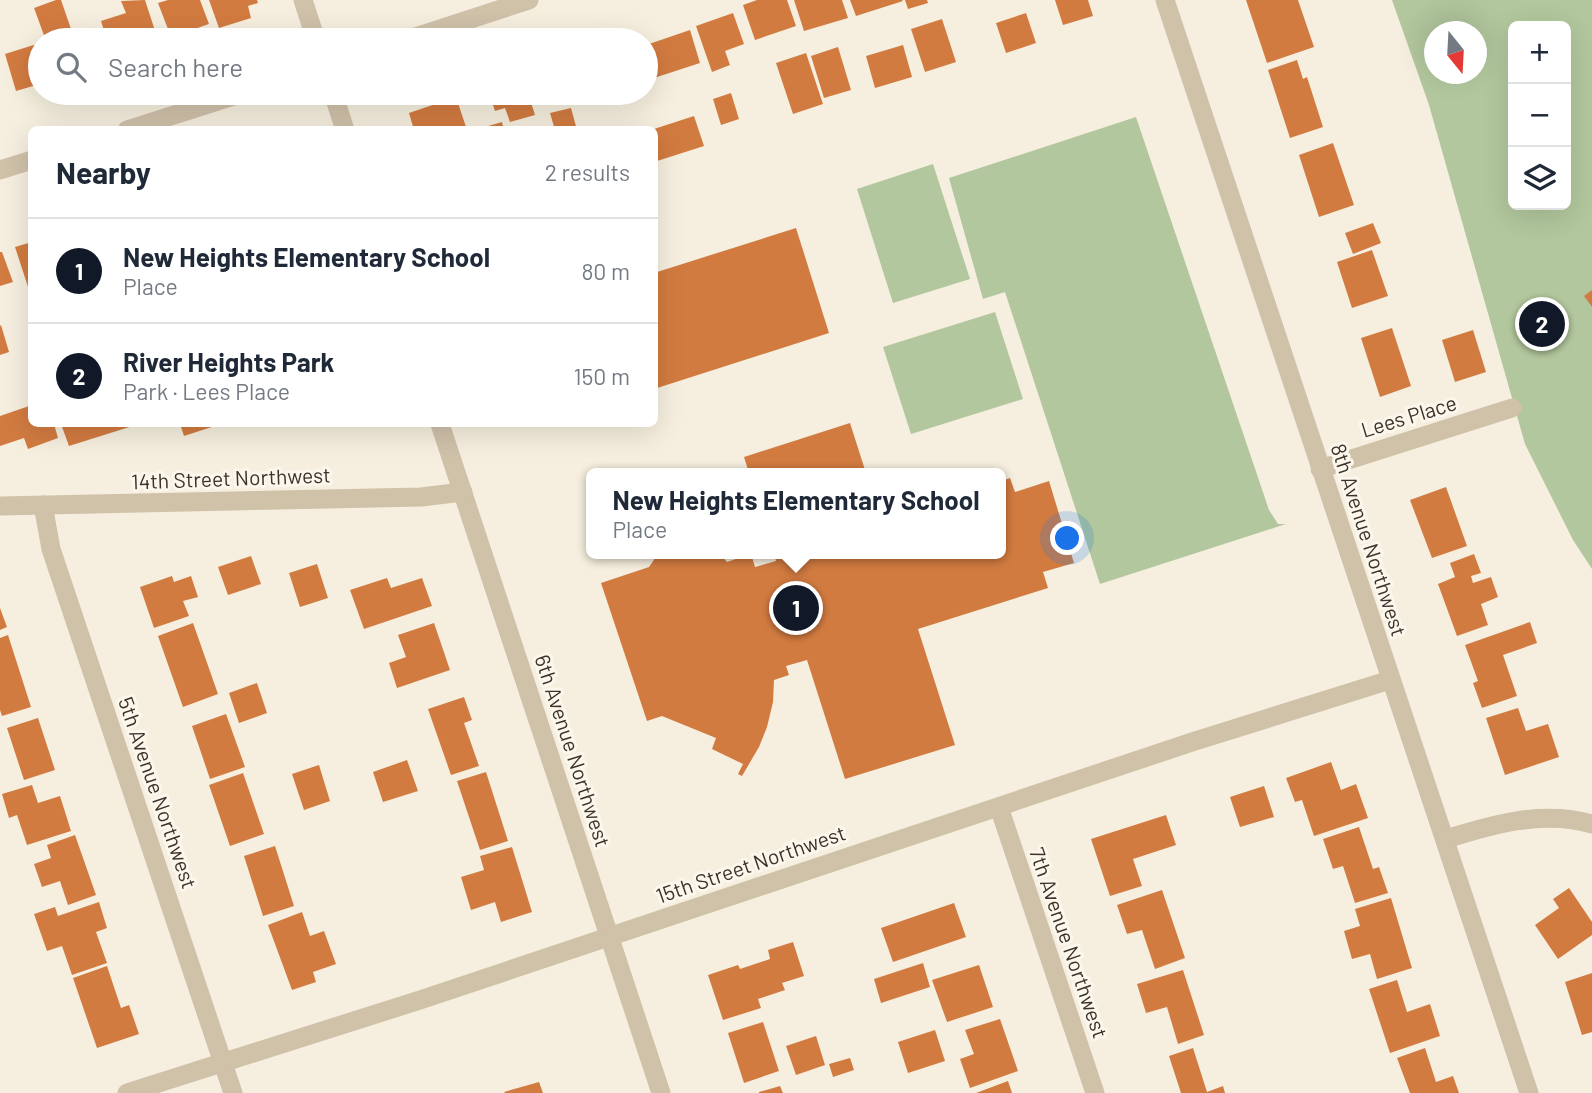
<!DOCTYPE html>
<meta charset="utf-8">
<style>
body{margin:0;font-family:Barlow,sans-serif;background:#f6f6f7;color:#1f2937}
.controls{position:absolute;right:21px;top:21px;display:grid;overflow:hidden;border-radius:10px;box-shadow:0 7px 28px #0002}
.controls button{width:63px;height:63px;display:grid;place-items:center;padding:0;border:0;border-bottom:2px solid #e0e1e3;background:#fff;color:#1f2937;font:35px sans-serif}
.compass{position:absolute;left:1424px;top:21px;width:63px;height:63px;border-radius:50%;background:#fff;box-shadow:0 7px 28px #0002;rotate:162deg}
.you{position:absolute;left:1068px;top:539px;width:24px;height:24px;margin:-18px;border:5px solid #fff;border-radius:50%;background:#1a73e8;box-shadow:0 0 0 10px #1a73e833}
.badge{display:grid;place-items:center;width:46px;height:46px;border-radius:50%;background:#111827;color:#fff;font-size:23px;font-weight:700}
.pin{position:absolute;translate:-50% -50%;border:4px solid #fff;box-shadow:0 2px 7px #0006}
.popup{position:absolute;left:586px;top:468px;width:420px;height:91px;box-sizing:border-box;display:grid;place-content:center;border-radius:10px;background:#fff;filter:drop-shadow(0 2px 5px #0005);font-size:23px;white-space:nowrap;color:#747a83}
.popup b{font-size:26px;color:#1f2937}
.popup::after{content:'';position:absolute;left:50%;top:100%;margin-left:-14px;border:14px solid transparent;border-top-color:#fff}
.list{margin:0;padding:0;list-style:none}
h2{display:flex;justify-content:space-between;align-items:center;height:91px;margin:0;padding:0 28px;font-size:30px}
h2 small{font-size:23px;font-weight:400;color:#747a83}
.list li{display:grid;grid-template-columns:46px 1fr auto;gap:21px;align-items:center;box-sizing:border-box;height:105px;padding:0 28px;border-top:2px solid #e0e1e3}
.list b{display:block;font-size:26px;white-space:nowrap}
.list p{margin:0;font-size:23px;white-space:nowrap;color:#747a83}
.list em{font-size:23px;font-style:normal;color:#747a83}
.icon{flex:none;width:38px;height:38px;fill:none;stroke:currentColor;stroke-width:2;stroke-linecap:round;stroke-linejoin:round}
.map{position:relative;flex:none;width:1592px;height:1093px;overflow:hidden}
.search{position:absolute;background:#fff;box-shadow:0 7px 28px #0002;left:28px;top:28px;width:630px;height:77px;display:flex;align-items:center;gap:18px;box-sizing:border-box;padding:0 24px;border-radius:38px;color:#747a83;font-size:26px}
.panel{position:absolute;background:#fff;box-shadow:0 7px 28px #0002;left:28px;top:126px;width:630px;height:301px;border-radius:10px}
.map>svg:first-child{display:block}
.green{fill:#b2c79d;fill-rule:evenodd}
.building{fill:#d27b40}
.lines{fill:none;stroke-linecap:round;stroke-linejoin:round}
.minor{stroke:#d0c1a9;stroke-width:19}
.labels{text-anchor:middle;stroke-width:6;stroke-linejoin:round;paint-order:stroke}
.street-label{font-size:21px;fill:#3c322a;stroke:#fcf7ed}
</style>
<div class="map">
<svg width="1592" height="1093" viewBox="0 0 1592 1093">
<rect width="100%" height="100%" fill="#f6efdf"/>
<g class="green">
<path d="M1392,0H1592V569L1573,540L1525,444L1429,105ZM1513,26H1566V205H1513ZM1434,32H1476V74H1434Z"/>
<path d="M1136,117L1269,510L1278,524H1286L1100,584L1005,292L983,299L949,178Z"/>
<path d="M933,164L970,279L893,303L857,189Z"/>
<path d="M995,312L1023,399L911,434L883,347Z"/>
</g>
<g class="building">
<path d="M56,0H61L71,29L45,38L34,8Z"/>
<path d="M145,0L158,40H107L101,21L126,13L121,1Z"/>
<path d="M168,0H200L209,24L171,37L158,3Z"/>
<path d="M209,0H257L258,3L248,6L251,18L219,28Z"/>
<path d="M757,0H787L796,26L755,40L743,5Z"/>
<path d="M794,0H842L848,18L804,31Z"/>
<path d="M850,0H902L903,1L856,16Z"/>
<path d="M905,0H927L928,3L908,9Z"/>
<path d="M1055,0H1088L1093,16L1063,25Z"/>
<path d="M1246,0H1298L1314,47L1267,63Z"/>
<path d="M733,13L744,44L725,51L730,65L712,72L696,26Z"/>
<path d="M1026,13L1036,43L1006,53L996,23Z"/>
<path d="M942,19L956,62L925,72L911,29Z"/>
<path d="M95,28L99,40H58Z"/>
<path d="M690,30L700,63L654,78L646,45Z"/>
<path d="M40,43V84L16,91L5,54Z"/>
<path d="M903,45L912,77L875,88L866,56Z"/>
<path d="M838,47L851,90L824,98L811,56Z"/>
<path d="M806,53L823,104L793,114L776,63Z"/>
<path d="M1297,60L1303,79L1307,77L1323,127L1290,138L1268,70Z"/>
<path d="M489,93H528L535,115L510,122L505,108L495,111Z"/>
<path d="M558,93H595L596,95L562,105Z"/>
<path d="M731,93L739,119L721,125L713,99Z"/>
<path d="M456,97L467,130H414L409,113Z"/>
<path d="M571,108L577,130H555L550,113Z"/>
<path d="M694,116L704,146L654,162V129Z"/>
<path d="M502,122L504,130H479L478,129Z"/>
<path d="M1333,143L1354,205L1319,217L1299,155Z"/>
<path d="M1373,223L1381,243L1353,254L1345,233Z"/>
<path d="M796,228L829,333L654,389V273Z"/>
<path d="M32,242V295L31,296L15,247Z"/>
<path d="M1372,250L1388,296L1352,308L1337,262Z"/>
<path d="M0,252H2L13,282L0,286Z"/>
<path d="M1592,290V307L1584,296Z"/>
<path d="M1,325L9,352L0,355V326Z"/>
<path d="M1392,328L1411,386L1380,397L1361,338Z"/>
<path d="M1473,330L1486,372L1455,382L1442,340Z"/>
<path d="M32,405V424H54L58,438L28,449L24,438L0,446V416Z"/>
<path d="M850,423L866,473H749L744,457Z"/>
<path d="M61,424H139L69,446Z"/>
<path d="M180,424H221L184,436Z"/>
<path d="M1010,478L1015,492L1049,481L1074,563L1043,572L1048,588L918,629L955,745L845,779L807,660L786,666L789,675L774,680L773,702L767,727L759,747L742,776L738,774L743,764L712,749L716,738L662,716L647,721L601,583L649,567L658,554H720L727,562L751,554L755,567L776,561L774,554H1001V481Z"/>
<path d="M1446,487L1467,546L1432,558L1410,500Z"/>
<path d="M1474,554L1481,573L1471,576L1473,583L1491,577L1498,597L1481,604L1488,625L1457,636L1438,584L1455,577L1450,563Z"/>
<path d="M251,556L261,584L228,595L218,567Z"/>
<path d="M317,564L328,598L300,607L289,573Z"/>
<path d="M172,576L174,582L191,576L198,597L183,601L189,616L154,628L140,587Z"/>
<path d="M387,578L391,588L422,578L432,606L364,629L350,590Z"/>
<path d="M0,608L7,627L0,630Z"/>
<path d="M1530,622L1537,643L1503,655L1517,696L1482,708L1473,683L1478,681L1465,645Z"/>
<path d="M193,623L218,694L183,707L158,636Z"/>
<path d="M434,623L450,670L397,688L389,663L406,657L398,635Z"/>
<path d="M8,635L31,707L2,716L0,710V638Z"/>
<path d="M257,683L267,713L239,723L229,693Z"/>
<path d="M464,697L472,720L464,723L479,766L451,775L428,709Z"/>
<path d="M1518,708L1526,731L1548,724L1559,757L1505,775L1486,718Z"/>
<path d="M226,714L245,767L210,779L192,726Z"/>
<path d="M38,718L55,770L24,780L7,728Z"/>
<path d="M407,760L418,791L383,802L373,772Z"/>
<path d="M1331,762L1341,790L1356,784L1368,818L1314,836L1302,800L1295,802L1286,778Z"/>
<path d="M319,765L330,801L304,810L292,774Z"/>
<path d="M486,772L508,841L480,850L457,781Z"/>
<path d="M243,773L264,834L230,846L209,785Z"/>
<path d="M32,785L38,803L60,796L71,831L27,845L17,815L9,818L2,794Z"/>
<path d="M1264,786L1274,817L1240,827L1230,797Z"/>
<path d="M1166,815L1176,845L1133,859L1142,886L1110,896L1091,839Z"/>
<path d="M1359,827L1373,869L1379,867L1388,893L1355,903L1343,866L1333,869L1323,839Z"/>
<path d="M75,835L96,895L68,905L60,881L42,887L34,864L51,858L47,845Z"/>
<path d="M275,846L294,906L263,916L244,856Z"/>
<path d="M512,847L532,912L501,922L495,902L471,910L461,877L484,870L480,856Z"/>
<path d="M1569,888L1592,922V935L1558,959L1535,925L1559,908L1553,899Z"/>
<path d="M1162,890L1185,958L1155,969L1142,930L1127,934L1117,905Z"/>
<path d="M1391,898L1412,968L1377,979L1370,954L1352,959L1344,931L1360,926L1355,909Z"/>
<path d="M99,902L107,928L96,932L107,963L72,975L62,946L47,951L34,914L55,907L58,916Z"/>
<path d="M954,903L966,937L893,962L881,928Z"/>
<path d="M302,912L310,936L324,931L336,964L313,972L316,982L292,990L268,925Z"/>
<path d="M793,942L804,976L782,983L785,990L758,999L761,1008L723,1020L708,975L738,965L740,969L770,959L768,950Z"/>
<path d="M923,963L930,987L881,1003L874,979Z"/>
<path d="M979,965L993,1007L947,1022L932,980Z"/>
<path d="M107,966L121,1008L129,1005L139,1034L97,1048L73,978Z"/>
<path d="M1183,970L1204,1035L1178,1044L1167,1007L1146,1013L1137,984Z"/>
<path d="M1592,973V1032L1582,1035L1565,982Z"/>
<path d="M1397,980L1407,1012L1430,1004L1440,1036L1390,1053L1369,989Z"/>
<path d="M1000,1019L1018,1071L970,1088L960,1059L974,1054L965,1030Z"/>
<path d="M763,1022L779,1071L744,1083L728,1033Z"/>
<path d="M935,1030L945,1061L908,1073L898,1042Z"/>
<path d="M816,1036L825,1065L796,1075L786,1046Z"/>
<path d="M1193,1048L1207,1092L1223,1086L1225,1093H1181L1169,1056Z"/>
<path d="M1425,1048L1436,1082L1453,1076L1459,1093H1410L1397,1058Z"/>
<path d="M850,1058L854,1070L833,1077L829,1064Z"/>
<path d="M1008,1081L1012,1093H976Z"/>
<path d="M539,1082L543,1093H505L504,1092Z"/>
<path d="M780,1086L783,1093H759V1092Z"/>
</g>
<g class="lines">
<g class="minor">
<path d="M303,0L316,40"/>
<path d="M1165,0L1529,1093"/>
<path d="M406,40L529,0"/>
<path d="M333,93L345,130"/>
<path d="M127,130L243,93"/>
<path d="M0,170L32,160"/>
<path d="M440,424L661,1093"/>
<path d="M1320,469L1512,408"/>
<path d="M43,505L51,549L233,1093"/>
<path d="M0,506L421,497L463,492"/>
<path d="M999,807L1095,1093"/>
<path d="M1446,839C1494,824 1542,810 1592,824"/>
<path d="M127,1093L420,1000L1192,742L1390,680"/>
</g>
</g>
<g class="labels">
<g class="street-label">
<text transform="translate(1409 417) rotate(-17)" y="7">Lees Place</text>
<text transform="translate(231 479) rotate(-2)" y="7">14th Street Northwest</text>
<text transform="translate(1368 540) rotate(72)" y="7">8th Avenue Northwest</text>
<text transform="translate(572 751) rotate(72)" y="7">6th Avenue Northwest</text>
<text transform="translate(157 793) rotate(71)" y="7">5th Avenue Northwest</text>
<text transform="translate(751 865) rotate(-19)" y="7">15th Street Northwest</text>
<text transform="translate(1068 943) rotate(71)" y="7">7th Avenue Northwest</text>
</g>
</g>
</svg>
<div class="controls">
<button>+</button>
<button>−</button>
<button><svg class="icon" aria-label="layers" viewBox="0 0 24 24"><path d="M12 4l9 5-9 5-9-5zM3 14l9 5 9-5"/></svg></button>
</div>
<svg class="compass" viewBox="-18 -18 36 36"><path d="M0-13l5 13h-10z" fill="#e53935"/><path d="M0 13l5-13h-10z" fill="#747a83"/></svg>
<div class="you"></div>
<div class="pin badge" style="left:796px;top:608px">1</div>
<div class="popup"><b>New Heights Elementary School</b>Place</div>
<div class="pin badge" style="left:1542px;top:324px">2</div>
<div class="search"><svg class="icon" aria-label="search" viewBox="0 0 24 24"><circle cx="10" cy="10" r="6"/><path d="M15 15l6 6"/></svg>Search here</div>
<section class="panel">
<h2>Nearby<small>2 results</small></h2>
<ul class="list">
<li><span class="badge">1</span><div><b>New Heights Elementary School</b><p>Place</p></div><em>80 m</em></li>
<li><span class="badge">2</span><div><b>River Heights Park</b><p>Park · Lees Place</p></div><em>150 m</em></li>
</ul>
</section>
</div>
